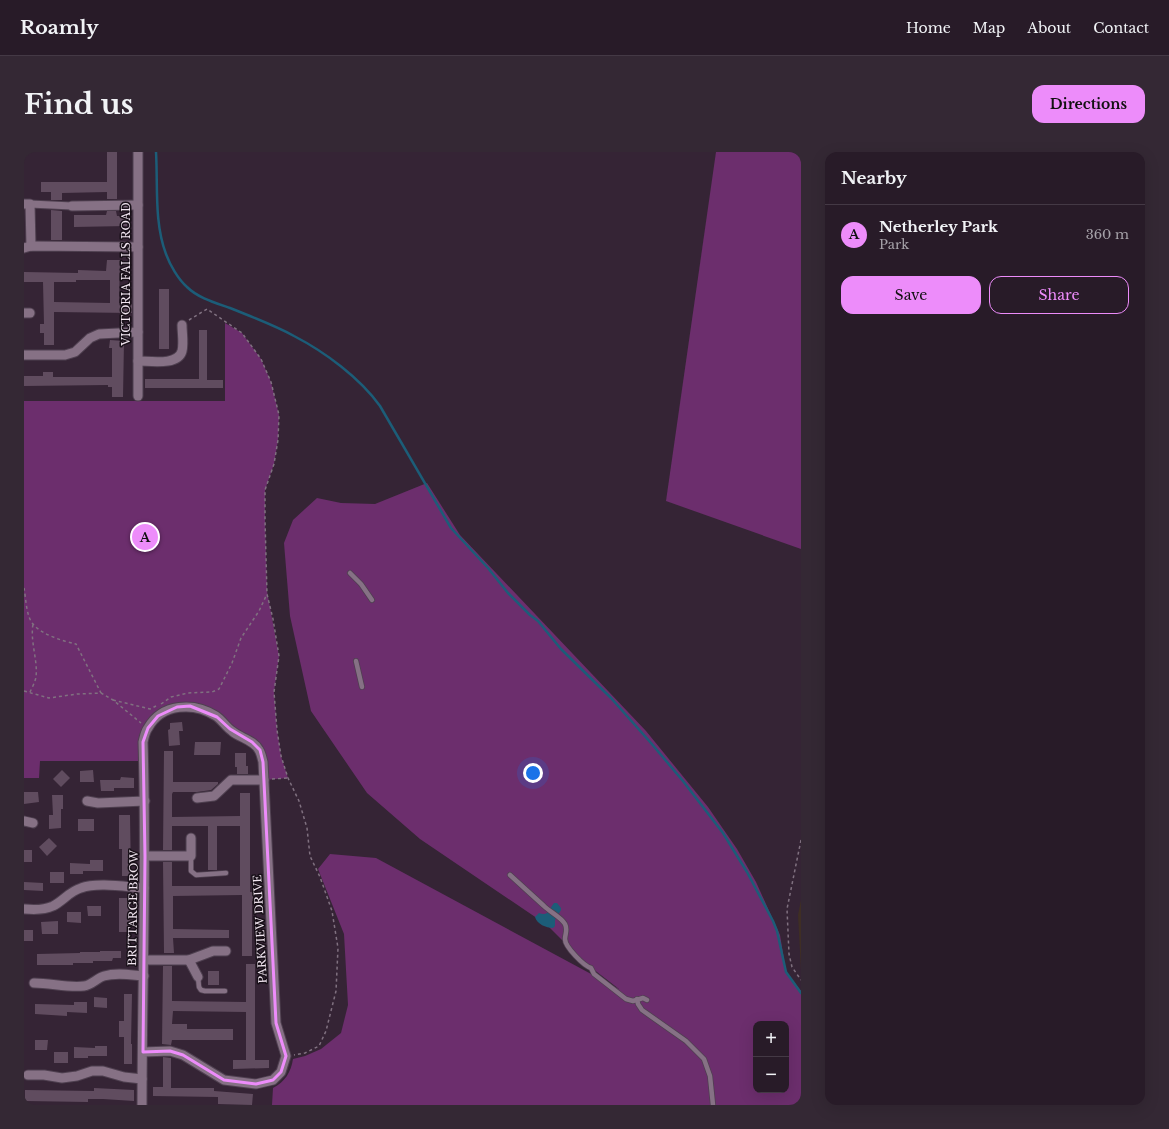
<!DOCTYPE html>
<meta charset="utf-8">
<style>
body{margin:0;font-family:"Libre Baskerville",serif;background:#342834;color:#f1f3f6}
.controls{position:absolute;right:12px;bottom:12px;display:grid;overflow:hidden;border-radius:8px;box-shadow:0 4px 16px #0002}
.controls button{width:36px;height:36px;display:grid;place-items:center;padding:0;border:0;border-bottom:1px solid #443945;background:#281b28;color:#f1f3f6;font:20px sans-serif}
.you{position:absolute;left:509px;top:621px;width:14px;height:14px;margin:-10px;border:3px solid #fff;border-radius:50%;background:#1a73e8;box-shadow:0 0 0 6px #1a73e833}
.badge{display:grid;place-items:center;width:26px;height:26px;border-radius:50%;background:#ed8cfa;color:#111;font-size:13px;font-weight:700}
.pin{position:absolute;translate:-50% -50%;border:2px solid #fff;box-shadow:0 1px 4px #0006}
.list{margin:0;padding:0;list-style:none}
h2{display:flex;justify-content:space-between;align-items:center;height:52px;margin:0;padding:0 16px;font-size:17px}
h2 small{font-size:13px;font-weight:400;color:#a5a1a8}
.list li{display:grid;grid-template-columns:26px 1fr auto;gap:12px;align-items:center;box-sizing:border-box;height:60px;padding:0 16px;border-top:1px solid #443945}
.list b{display:block;font-size:15px;white-space:nowrap}
.list p{margin:0;font-size:13px;white-space:nowrap;color:#a5a1a8}
.list em{font-size:13px;font-style:normal;color:#a5a1a8}
.actions{display:flex;gap:8px;padding:12px 16px}
.actions a{flex:1;padding:9px 0;border:1px solid #ed8cfa;border-radius:12px;text-align:center;font-size:14px;color:#ed8cfa}
.actions .main{background:#ed8cfa;color:#111}
.map{position:relative;flex:none;width:777px;height:953px;overflow:hidden;border-radius:12px}
header{display:flex;align-items:center;gap:24px;box-sizing:border-box;height:56px;padding:0 20px;background:#281b28;border-bottom:1px solid #443945}
header strong{font-size:19px}
nav{display:flex;gap:22px;margin-inline-start:auto;font-size:14px}
.intro{display:flex;align-items:center;justify-content:space-between;box-sizing:border-box;height:96px;padding:0 24px}
h1{margin:0;font-size:28px}
.button{padding:10px 18px;border-radius:12px;background:#ed8cfa;color:#111;font-size:14px;font-weight:700}
main{display:flex;gap:24px;padding:0 24px}
aside{flex:1;background:#281b28;border-radius:12px;box-shadow:0 4px 16px #0002}
.map>svg:first-child{display:block}
.industrial{fill:#3f2e24}
.green{fill:#6c2e6d;fill-rule:evenodd}
.water{fill:#1c5d78}
.lines{fill:none;stroke-linecap:round;stroke-linejoin:round}
.stream{stroke:#1c5d78;stroke-width:2.5}
.building{fill:#604c5f;fill-rule:evenodd}
.service-casing{stroke:#4f4050;stroke-width:6}
.pedestrian-casing{stroke:#4f4050;stroke-width:9}
.minor-casing{stroke:#4f4050;stroke-width:11}
.path{stroke:#807180;stroke-width:1.5;stroke-dasharray:3 3;stroke-linecap:butt}
.service{stroke:#867185;stroke-width:4.5}
.pedestrian{stroke:#867185;stroke-width:7}
.minor{stroke:#867185;stroke-width:9}
.marked{fill:none;stroke:#ed8cfa;stroke-width:3;stroke-linejoin:round}
.labels{text-anchor:middle;stroke-width:3;stroke-linejoin:round;paint-order:stroke}
.street-label{font-size:11px;fill:#f1e5f0;stroke:#181018}
</style>
<header>
<strong>Roamly</strong>
<nav><a>Home</a><a>Map</a><a>About</a><a>Contact</a></nav>
</header>
<div class="intro"><h1>Find us</h1><a class="button">Directions</a></div>
<main>
<div class="map">
<svg width="777" height="953" viewBox="0 0 777 953">
<rect width="100%" height="100%" fill="#352435"/>
<path class="industrial" d="M777,748V818L774,763Z"/>
<g class="green">
<path d="M692,0H777V397L642,349Z"/>
<path d="M201,171L218,181L237,207L247,230L255,263L254,288L250,312L241,338V368L243,439L255,504L250,540L253,578L257,604L264,626L240,628L236,598L193,565L166,554L134,564L119,590L114,609H16L15,626H0V249H201Z"/>
<path d="M403,331L436,383L622,579L684,655L713,697L732,730L756,783L762,820L777,839V953H248L249,936C261,930 267,920 269,907L281,904L297,897L317,881L324,853L320,782L294,717L306,702L352,706L595,837L560,810L523,773L396,687L343,641L287,559L266,464L260,391L269,368L293,346L317,351L351,352ZM732,872H762V938H732Z"/>
</g>
<path class="water" d="M530,751H533L537,756V758L531,768V774L529,776C522,776 513,772 511,765L515,761C525,765 525,757 530,751Z"/>
<g class="lines">
<path class="stream" d="M132,0C134,34 130,70 142,102C146,113 154,127 163,135C174,146 192,151 206,156C228,165 250,173 270,184C301,200 336,226 356,254L427,376L464,416L484,441L506,463L514,469L537,497L587,546L627,591L659,629L699,681L723,720L749,769L753,779L762,820L777,841"/>
</g>
<g class="building">
<path d="M83,0H93V47H83V40L38,41V48H27V40H17V30H83Z"/>
<path d="M27,58L38,59V88H27Z"/>
<path d="M92,59L93,64H103V74L50,75V63H82L83,59Z"/>
<path d="M83,108H96L95,151L108,152V161L30,160V193H20V181H16V172H20L19,130H0V120L54,121V118L82,119ZM52,128H86V151L30,150V130H52Z"/>
<rect x="135" y="137" width="10" height="60"/>
<path d="M175,178H183V228H199V236H121V227H175Z"/>
<path d="M86,188L100,189L99,245H88V235H84V233L0,234V224H19V220H29V225H88V196H85Z"/>
<path d="M158,570L159,579H155L156,593L145,594L144,578L146,577V571Z"/>
<path d="M171,590H197L196,603H170Z"/>
<path d="M140,599H149V630H194V632L187,638L173,640H149L148,642V665L216,664V641H226V740H229V749H228V804H218V743L149,744V777L205,778V786H149L150,801H140L139,710H148V734H216V674H193V718H184V674H148V698H139Z"/>
<path d="M211,601H222V614H224V622H213V615H211Z"/>
<path d="M38,618L46,626L37,635L29,627Z"/>
<path d="M69,618L70,630H56V619Z"/>
<path d="M97,625L110,626V636H90V639H77L76,628H96Z"/>
<path d="M0,640H14L15,650L0,652Z"/>
<path d="M28,643H39V657H37V676L25,677V663H29Z"/>
<path d="M95,663H106L107,724H98V697H95Z"/>
<rect x="54" y="667" width="16" height="12"/>
<path d="M25,686L33,694L23,704L15,695Z"/>
<rect x="0" y="698" width="8" height="12"/>
<path d="M66,708H79V719H59V722H46V711L66,712Z"/>
<rect x="26" y="720" width="14" height="11"/>
<path d="M0,730L19,731V739L0,738Z"/>
<rect x="95" y="746" width="11" height="34"/>
<path d="M63,754H77V764H64Z"/>
<path d="M43,760H57V771L43,770Z"/>
<path d="M34,769V782H18L17,770Z"/>
<rect x="0" y="778" width="9" height="11"/>
<path d="M76,799H97V806H89L88,809H69V811H49V813H13V802L56,801V800H76Z"/>
<path d="M222,812H231V908H245V916L209,917V908H222V860L149,859L148,872H163V877H209V888H148L147,893L138,892L139,814H148V849L222,850Z"/>
<rect x="184" y="819" width="11" height="14"/>
<path d="M100,842H108L107,892H108V912H100V885H95V869H100Z"/>
<path d="M70,845L83,846V856L70,855Z"/>
<path d="M50,850H63V861L43,860V864L11,862V852L50,853Z"/>
<path d="M11,888H24L23,898H11Z"/>
<path d="M71,894H83V904H64V906H50V895L71,896Z"/>
<rect x="30" y="900" width="14" height="11"/>
<path d="M139,905L147,906V936H190V939L229,942L228,953L194,952V945L129,944V935H139Z"/>
<path d="M70,936L110,938V949L79,947H64V950L1,949V938L70,939Z"/>
</g>
<g class="lines">
<defs>
<g id="service">
<path d="M326,421L337,432L348,448"/>
<path d="M332,509L338,535"/>
<path d="M167,704V719L172,723L202,721"/>
<path d="M486,723C497,733 509,744 520,754C526,760 537,765 541,772C544,778 541,782 541,787C541,795 560,814 567,816L570,822L602,847L609,849L619,846L623,848"/>
<path d="M174,825L175,835L177,838L181,839H201"/>
<path d="M613,847L614,852L618,858L662,889L680,907L686,924L689,953"/>
</g>
<path id="pedestrian" d="M6,52L48,54"/>
<g id="minor">
<path d="M114,0V244"/>
<path d="M0,52H6L7,94"/>
<path d="M48,54L114,53"/>
<path d="M0,96L7,94L114,95"/>
<path d="M0,161H6"/>
<path d="M0,203H41L51,200L66,186L75,182L114,180"/>
<path d="M114,209C126,209 154,214 158,199C160,191 158,181 158,173"/>
<path d="M173,646L190,644L207,628H240"/>
<path d="M63,649L74,651L121,649"/>
<path d="M0,669L9,671"/>
<path d="M121,704H167V686"/>
<path d="M1,757C11,758 20,758 29,754C39,749 46,739 57,736C73,730 103,735 120,736"/>
<path d="M120,808H165"/>
<path d="M174,825L165,808L189,799H202"/>
<path d="M10,831C27,831 44,836 60,834C68,833 73,826 80,824C93,820 107,823 120,824"/>
<path d="M4,923H20L38,926L53,924L68,919H79L100,925L118,927"/>
<path d="M118,953C118,832 123,711 119,590C120,586 121,580 124,576C138,551 170,550 192,564C198,568 202,575 208,579C216,586 230,588 235,598C237,601 238,606 239,610L252,871L262,904L257,920L249,928L232,932L200,928L159,903L146,899L119,900"/>
</g>
</defs>
<use href="#service" class="service-casing"/>
<use href="#pedestrian" class="pedestrian-casing"/>
<use href="#minor" class="minor-casing"/>
<g class="path">
<path d="M165,168L183,157L218,181L237,207L247,230L255,263L254,288L250,312L241,338V368L243,442L249,467L255,504L250,540L253,578L257,604L264,626L275,649L283,676L286,704L296,725L308,759L314,796L312,839L302,879L295,894L281,901L270,903"/>
<path d="M0,436C2,446 2,464 9,472C18,483 39,489 52,492L77,541"/>
<path d="M0,539L25,546L53,542L77,541L89,548L117,571"/>
<path d="M6,540C8,536 11,530 12,525C14,508 6,490 9,472"/>
<path d="M89,548L126,557L132,554"/>
<path d="M137,552L147,545L164,541L188,540L195,537L208,511L217,486L235,459L243,442"/>
<path d="M248,627L264,626"/>
<path d="M777,688L763,757L765,802L768,815L777,828"/>
</g>
<use href="#service" class="service"/>
<use href="#pedestrian" class="pedestrian"/>
<use href="#minor" class="minor"/>
</g>
<path class="marked" d="M166,554L193,565L206,577L228,590L236,598L239,610L252,871L262,904L257,920L249,928L232,932L200,928L159,903L146,899L119,900L121,704L119,590L124,576L134,564L153,555Z"/>
<g class="labels">
<g class="street-label">
<text transform="translate(102 122) rotate(-90)" y="4">VICTORIA FALLS ROAD</text>
<text transform="translate(109 756) rotate(-89)" y="4">BRITTARGE BROW</text>
<text transform="translate(236 777) rotate(-93)" y="4">PARKVIEW DRIVE</text>
</g>
</g>
</svg>
<div class="controls">
<button>+</button>
<button>−</button>
</div>
<div class="you"></div>
<div class="pin badge" style="left:121px;top:385px">A</div>
</div>
<aside>
<h2>Nearby<small></small></h2>
<ul class="list">
<li><span class="badge">A</span><div><b>Netherley Park</b><p>Park</p></div><em>360 m</em></li>
</ul>
<div class="actions"><a class="main">Save</a><a>Share</a></div>
</aside>
</main>
